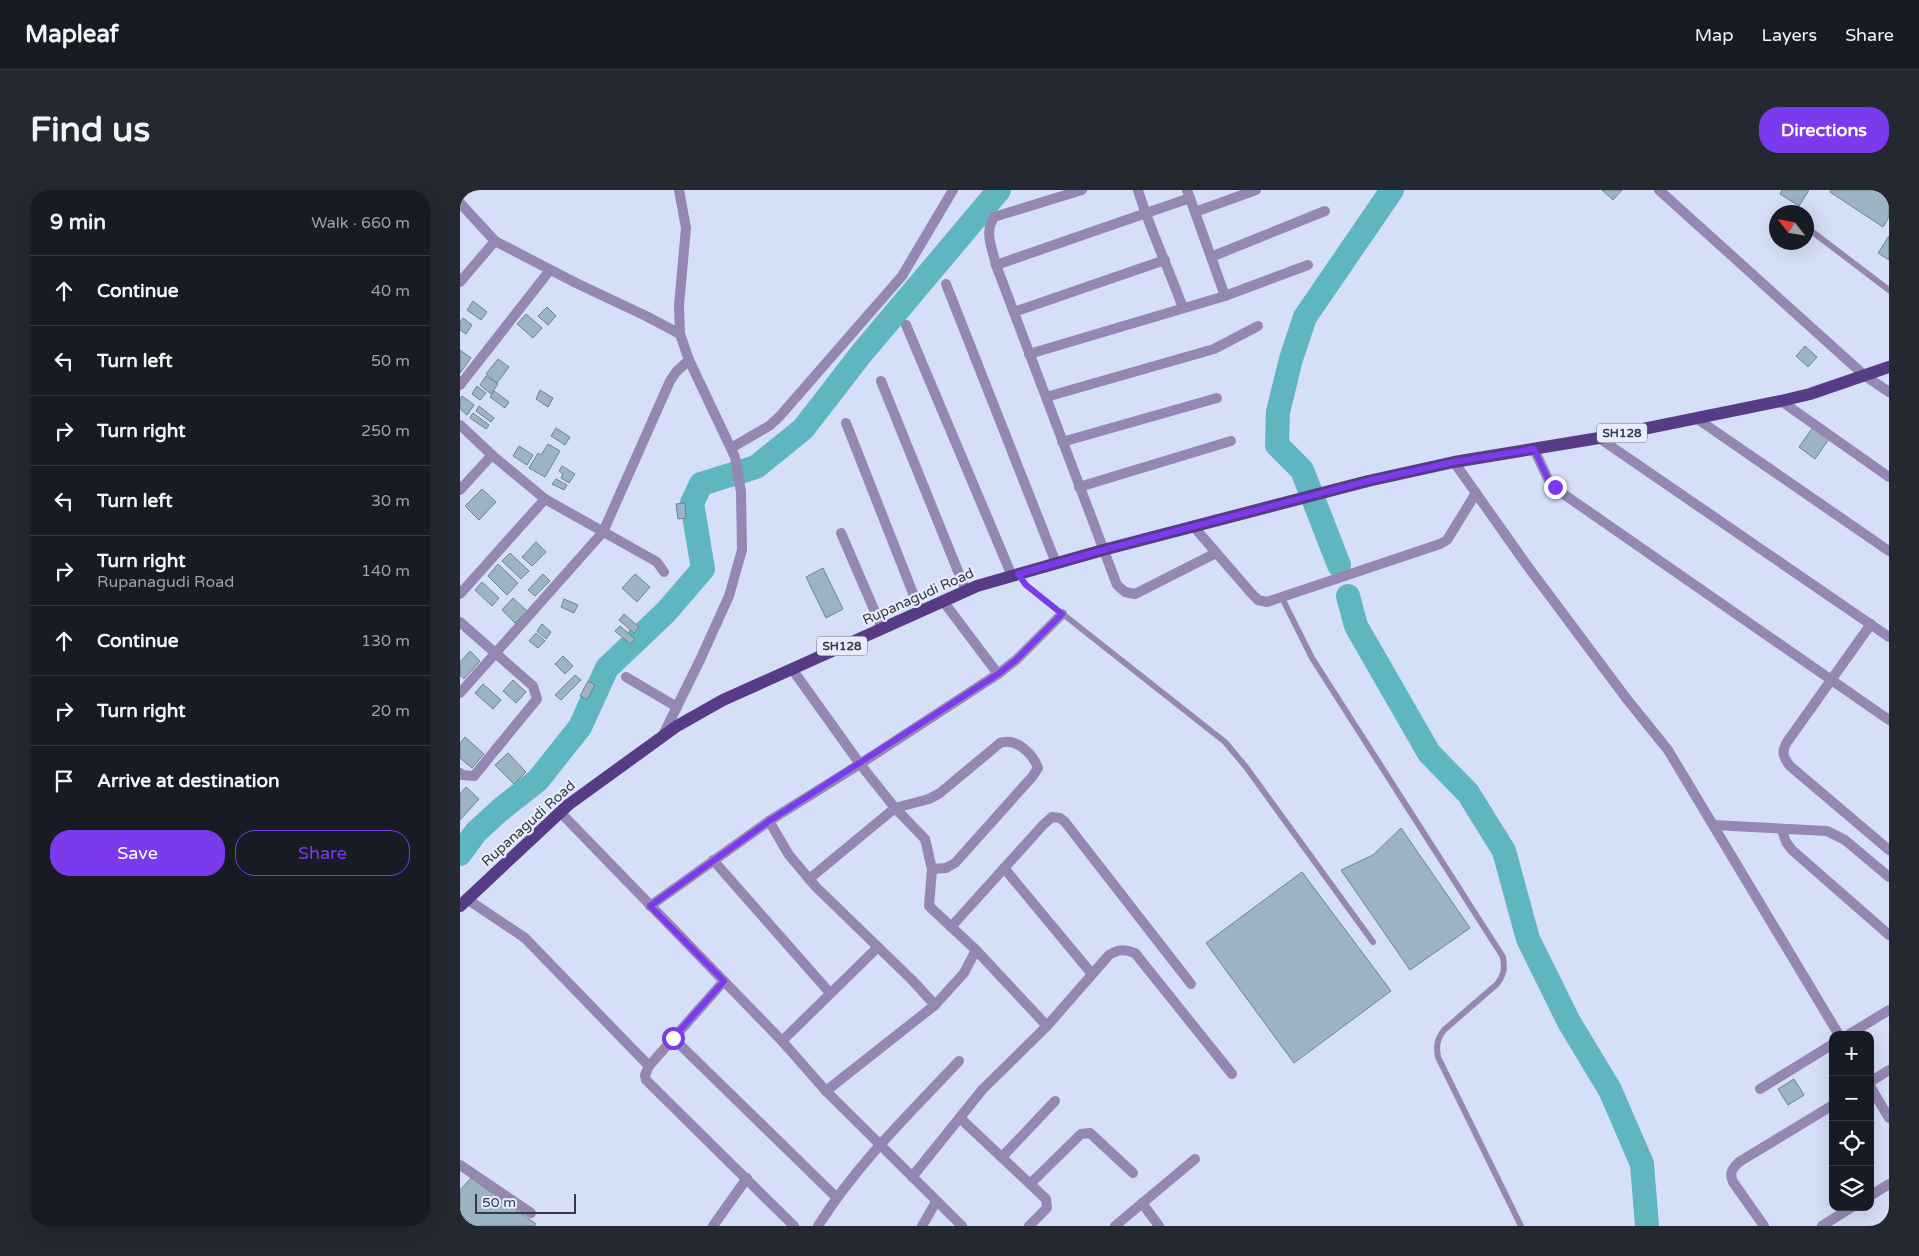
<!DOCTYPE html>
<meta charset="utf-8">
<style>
body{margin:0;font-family:"Varela Round",sans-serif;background:#242831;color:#f1f3f6}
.controls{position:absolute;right:15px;bottom:15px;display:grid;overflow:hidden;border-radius:10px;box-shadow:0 5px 20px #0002}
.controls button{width:45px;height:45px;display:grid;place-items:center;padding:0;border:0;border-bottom:1px solid #363941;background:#171b24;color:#f1f3f6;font:25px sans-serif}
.compass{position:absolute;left:1309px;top:15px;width:45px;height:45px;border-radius:50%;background:#171b24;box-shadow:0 5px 20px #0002;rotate:301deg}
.scale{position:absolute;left:15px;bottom:12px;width:101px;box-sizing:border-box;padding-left:5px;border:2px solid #363a44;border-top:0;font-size:14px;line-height:18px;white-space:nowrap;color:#363a44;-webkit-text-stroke:4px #e6ecfb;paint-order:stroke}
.stop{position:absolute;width:15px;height:15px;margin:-11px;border:4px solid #7c3aed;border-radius:50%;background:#fff}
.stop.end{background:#7c3aed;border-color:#fff;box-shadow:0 1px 5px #0008}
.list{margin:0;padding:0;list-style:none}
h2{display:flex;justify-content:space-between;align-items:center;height:65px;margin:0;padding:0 20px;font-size:21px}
h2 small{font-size:16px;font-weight:400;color:#9ea1a6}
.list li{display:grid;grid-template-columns:32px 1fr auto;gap:15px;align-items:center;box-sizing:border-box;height:70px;padding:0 20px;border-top:1px solid #363941}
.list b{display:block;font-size:19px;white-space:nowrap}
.list p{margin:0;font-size:16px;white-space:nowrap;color:#9ea1a6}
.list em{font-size:16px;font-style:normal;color:#9ea1a6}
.actions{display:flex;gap:10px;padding:15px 20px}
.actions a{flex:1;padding:11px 0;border:1px solid #7c3aed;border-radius:20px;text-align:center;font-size:18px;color:#7c3aed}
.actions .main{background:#7c3aed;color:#fff}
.icon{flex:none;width:28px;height:28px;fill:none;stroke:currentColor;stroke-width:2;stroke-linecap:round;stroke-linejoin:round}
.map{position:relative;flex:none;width:1429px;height:1036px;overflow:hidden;border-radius:20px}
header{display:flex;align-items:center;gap:30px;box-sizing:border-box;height:70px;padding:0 25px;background:#171b24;border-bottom:1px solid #363941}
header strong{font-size:24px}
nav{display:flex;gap:28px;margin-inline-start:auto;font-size:18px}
.intro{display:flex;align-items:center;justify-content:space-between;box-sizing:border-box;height:120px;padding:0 30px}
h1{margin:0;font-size:35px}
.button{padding:12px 22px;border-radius:20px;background:#7c3aed;color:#fff;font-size:18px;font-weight:700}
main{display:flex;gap:30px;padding:0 30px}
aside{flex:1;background:#171b24;border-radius:20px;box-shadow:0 5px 20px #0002}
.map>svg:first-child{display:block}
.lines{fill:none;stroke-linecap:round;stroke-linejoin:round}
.river{stroke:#5fb5c0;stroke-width:24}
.building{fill:#9bb3c3;stroke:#6d8493}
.lane{stroke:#9487b2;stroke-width:6}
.street{stroke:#9487b2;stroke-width:10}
.primary{stroke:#583b87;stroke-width:12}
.route{stroke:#7c3aed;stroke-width:6}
.labels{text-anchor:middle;stroke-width:4.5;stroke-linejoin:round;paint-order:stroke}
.shield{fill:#e6ecfb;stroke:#6b6f7b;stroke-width:1}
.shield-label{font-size:12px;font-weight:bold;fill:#363a44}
.street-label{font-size:14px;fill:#363a44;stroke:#e6ecfb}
</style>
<header>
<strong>Mapleaf</strong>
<nav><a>Map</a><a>Layers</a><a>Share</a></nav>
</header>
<div class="intro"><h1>Find us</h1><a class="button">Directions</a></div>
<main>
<aside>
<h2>9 min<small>Walk · 660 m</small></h2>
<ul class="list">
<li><svg class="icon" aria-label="ahead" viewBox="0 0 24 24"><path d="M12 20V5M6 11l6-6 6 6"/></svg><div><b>Continue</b></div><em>40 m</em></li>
<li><svg class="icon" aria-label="left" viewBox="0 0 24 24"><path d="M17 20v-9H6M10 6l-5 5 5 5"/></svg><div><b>Turn left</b></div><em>50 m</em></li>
<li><svg class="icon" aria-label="right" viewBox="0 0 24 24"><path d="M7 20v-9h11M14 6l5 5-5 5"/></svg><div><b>Turn right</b></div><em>250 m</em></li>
<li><svg class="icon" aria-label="left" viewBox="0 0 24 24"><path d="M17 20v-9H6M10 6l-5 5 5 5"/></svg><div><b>Turn left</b></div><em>30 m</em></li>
<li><svg class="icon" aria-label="right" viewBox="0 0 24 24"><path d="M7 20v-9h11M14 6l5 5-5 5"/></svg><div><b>Turn right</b><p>Rupanagudi Road</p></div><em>140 m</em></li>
<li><svg class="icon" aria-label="ahead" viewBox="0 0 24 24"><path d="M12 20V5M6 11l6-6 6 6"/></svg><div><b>Continue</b></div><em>130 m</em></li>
<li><svg class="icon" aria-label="right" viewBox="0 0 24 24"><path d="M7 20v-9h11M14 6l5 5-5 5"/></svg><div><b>Turn right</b></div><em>20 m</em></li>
<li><svg class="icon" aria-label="arrive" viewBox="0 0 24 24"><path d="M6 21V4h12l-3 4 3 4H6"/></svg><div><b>Arrive at destination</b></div></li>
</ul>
<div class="actions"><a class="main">Save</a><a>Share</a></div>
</aside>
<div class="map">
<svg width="1429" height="1036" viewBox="0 0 1429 1036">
<rect width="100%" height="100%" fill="#d5dff7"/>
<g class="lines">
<g class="river">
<path d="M879,375L842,280L817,255L818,222L831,169L845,127L932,0"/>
<path d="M888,406L896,436L969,563L1008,603L1044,661L1068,749L1109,832L1150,900L1182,974L1187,1036"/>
<path d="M0,664L16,642L40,620L78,590L120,537L147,478L206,422L243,379L232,313L241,294L296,277L343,239L401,164L539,0"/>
</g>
</g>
<g class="building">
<path d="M1142,0H1162L1153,10Z"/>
<path d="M1322,0H1349L1339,16L1320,4Z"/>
<path d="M1371,0H1429V27L1423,37L1370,2Z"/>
<path d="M1429,46V70L1418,63Z"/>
<path d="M13,111L27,122L21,130L7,120Z"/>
<path d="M87,117L96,126L88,135L78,126Z"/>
<path d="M66,124L82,138L73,148L57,134Z"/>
<path d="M3,128L12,135L6,144L0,140V132Z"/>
<path d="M1345,156L1357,167L1348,177L1336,166Z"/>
<path d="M0,160L11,168L0,183Z"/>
<path d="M38,169L49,177L37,193L26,184Z"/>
<path d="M26,186L38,194L31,204L20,195Z"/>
<path d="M17,196L26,203L20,210L12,204Z"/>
<path d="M80,200L93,208L88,217L76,209Z"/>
<path d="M34,201L49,212L45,218L30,207Z"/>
<path d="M2,206L14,215L7,225L0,219V209Z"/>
<path d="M19,216L34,228L31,232L16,221Z"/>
<path d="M13,223L29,235L26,239L10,228Z"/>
<path d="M1353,237L1369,249L1355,269L1339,257Z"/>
<path d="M96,238L110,247L105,255L91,246Z"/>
<path d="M88,254L100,261L85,287L69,278L78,263L81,265Z"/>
<path d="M59,256L73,265L67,275L53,266Z"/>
<path d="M102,276L115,284L109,293L101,288L103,284L99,281Z"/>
<path d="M96,289L107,295L104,300L92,294Z"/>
<path d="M22,299L36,312L19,330L5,316Z"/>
<path d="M225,313L226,328L218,329L216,314Z"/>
<path d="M76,352L86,362L72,376L62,367Z"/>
<path d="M50,363L69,381L61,389L42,371Z"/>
<path d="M38,374L58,393L47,405L28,386Z"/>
<path d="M363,378L383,419L366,428L346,387Z"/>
<path d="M83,384L90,391L75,406L68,400Z"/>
<path d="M175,384L190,397L177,412L162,398Z"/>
<path d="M22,392L39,408L32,416L15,400Z"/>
<path d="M53,408L67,421L55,433L42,420Z"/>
<path d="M104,409L118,415L114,423L101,417Z"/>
<path d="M164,424L179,437L174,443L159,430Z"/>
<path d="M82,434L91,442L86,449L77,441Z"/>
<path d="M160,436L175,449L170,454L155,441Z"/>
<path d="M76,443L85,451L78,458L69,451Z"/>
<path d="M10,461L20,471L4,489L0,485V472Z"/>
<path d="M103,466L113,476L105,484L95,474Z"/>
<path d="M115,485L121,490L101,510L95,505Z"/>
<path d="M53,490L66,502L56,513L43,501Z"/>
<path d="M128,491L135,495L127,510L120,506Z"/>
<path d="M23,494L41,510L33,519L15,503Z"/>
<path d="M5,547L24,564L12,578L0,568V553Z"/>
<path d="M48,563L66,582L54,594L35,575Z"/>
<path d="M6,597L19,609L0,630V604Z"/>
<path d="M941,638L1010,738L950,780L881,680L913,665Z"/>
<path d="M842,682L931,801L834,873L746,753Z"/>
<path d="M1334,889L1344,905L1328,915L1318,899Z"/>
<path d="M11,988L76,1034L74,1036H14L0,1024V1000Z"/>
</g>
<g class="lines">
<g class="lane">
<path d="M1324,20L1327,22"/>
<path d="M1346,37L1429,100"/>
<path d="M558,384L566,395L765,552L786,577L913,752"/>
<path d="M822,408L852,468L1043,767C1045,778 1044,785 1037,794L984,840C977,849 976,856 978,867L1061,1036"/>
</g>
<g class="street">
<path d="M622,0L534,27C524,43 532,57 536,75L657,395L665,402L675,404L756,363"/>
<path d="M678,0C690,40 709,79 723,118"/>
<path d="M727,0L765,106"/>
<path d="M1199,0L1404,185L1429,202"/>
<path d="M0,13L35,51L0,92"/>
<path d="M735,22L796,0"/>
<path d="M35,51L116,93L186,126L220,144"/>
<path d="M751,67L865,21"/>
<path d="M536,75L730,8"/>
<path d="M486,94L596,373"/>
<path d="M554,122L705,70"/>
<path d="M446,135L552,386"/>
<path d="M569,164L765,106L848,75"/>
<path d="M421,191L506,401"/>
<path d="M0,195L90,80"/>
<path d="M586,207L754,159L798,136"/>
<path d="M1321,211L1429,287"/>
<path d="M1236,228L1429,361"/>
<path d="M386,233L460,421"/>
<path d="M0,235L32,265L85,309L197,372L204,382"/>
<path d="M1139,248L1429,447"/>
<path d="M602,252L757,208"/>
<path d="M271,258L309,236L319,227L442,86L493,0"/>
<path d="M1074,259L1088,289L1102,303L1429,530"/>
<path d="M994,272L1066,374L1166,508L1208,560L1379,845"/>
<path d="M619,297L771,251"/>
<path d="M0,300L32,265"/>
<path d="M734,337L792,404L798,410L807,412L980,354L987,350L1016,303"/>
<path d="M381,343L422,438"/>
<path d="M0,404L85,309"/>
<path d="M483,411L538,484L556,470L602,424"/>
<path d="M0,432L73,496L77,509L14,586L2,585L0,583"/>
<path d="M1411,434L1327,552C1321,562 1323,567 1330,576L1429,660"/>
<path d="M538,484L400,574L435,618L465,649L472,679L469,716L516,760L587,836"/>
<path d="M166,487L217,517"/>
<path d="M0,503L143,342L210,191L216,182L229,170"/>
<path d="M203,545L240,470L269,406L282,360L281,302L275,267L229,170L220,144L219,115L226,38L219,0"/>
<path d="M100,622L322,851L366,901L502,1036"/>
<path d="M309,631L329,665L356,697L452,790L475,815"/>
<path d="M1254,635L1367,641L1385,650L1429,687"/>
<path d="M1322,640L1326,652L1332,660L1429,745"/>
<path d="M253,670L370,803"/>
<path d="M544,678L632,784"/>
<path d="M349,689L435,618L469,609L480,603L540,553C556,547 573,564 578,578L572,587L495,673L486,678L472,679"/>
<path d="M7,709L65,748L189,876"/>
<path d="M190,716L309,631L400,574L332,479"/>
<path d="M491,737L583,635L592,627L600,628L605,632L731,794"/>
<path d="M264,791L189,876L185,885L186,890L334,1036"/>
<path d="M1388,845L1429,820"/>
<path d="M213,848L376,1007"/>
<path d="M322,851L418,757"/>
<path d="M1410,892L1429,880"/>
<path d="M1410,896L1429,928"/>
<path d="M1300,899L1373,854"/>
<path d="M366,901L475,815L504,783L516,760"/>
<path d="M500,928L586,1009L587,1018L569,1036"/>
<path d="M542,967L595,911"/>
<path d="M0,975L71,1023"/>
<path d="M452,987L522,900L587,836L649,765C659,759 664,759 675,763L772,884"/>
<path d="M570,994L621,944L630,943L673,983"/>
<path d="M1410,1006L1429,994"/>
<path d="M682,1013L699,1036"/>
<path d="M253,1036L287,988"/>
<path d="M358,1036C397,974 449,924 499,871"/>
<path d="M462,1036L476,1012"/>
<path d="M655,1036L735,969"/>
<path d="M1304,1036L1273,992C1269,983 1272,979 1279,972L1373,915"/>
<path d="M1362,1036L1392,1017"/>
</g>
<path class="primary" d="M0,716L108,615L217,536L263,510L517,396L643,360L908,291L994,272L1139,248L1321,211L1350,204L1429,177"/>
</g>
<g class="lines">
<path class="route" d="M213,848L264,791L190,716L309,631L538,484L556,470L602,424L566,395L558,384L643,360L908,291L994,272L1074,259L1088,289L1095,297"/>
</g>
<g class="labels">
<g class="shield">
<rect x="1137" y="233.5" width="50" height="19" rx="4"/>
<rect x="357" y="446.5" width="50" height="19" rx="4"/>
</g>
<g class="shield-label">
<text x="1162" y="247">SH128</text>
<text x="382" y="460">SH128</text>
</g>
<g class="street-label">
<text transform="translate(458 406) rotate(-24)" y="5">Rupanagudi Road</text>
<text transform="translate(68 633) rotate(-42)" y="5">Rupanagudi Road</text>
</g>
</g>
</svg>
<div class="controls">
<button>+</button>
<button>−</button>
<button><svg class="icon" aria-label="locate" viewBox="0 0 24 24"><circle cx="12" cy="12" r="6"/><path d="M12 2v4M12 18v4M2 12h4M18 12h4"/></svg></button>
<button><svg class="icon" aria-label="layers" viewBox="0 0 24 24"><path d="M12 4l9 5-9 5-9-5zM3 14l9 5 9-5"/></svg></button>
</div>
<svg class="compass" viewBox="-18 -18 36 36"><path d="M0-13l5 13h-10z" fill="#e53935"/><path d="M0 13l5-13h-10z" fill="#9ea1a6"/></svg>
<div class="scale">50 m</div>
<div class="stop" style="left:213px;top:848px"></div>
<div class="stop end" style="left:1095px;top:297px"></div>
</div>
</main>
